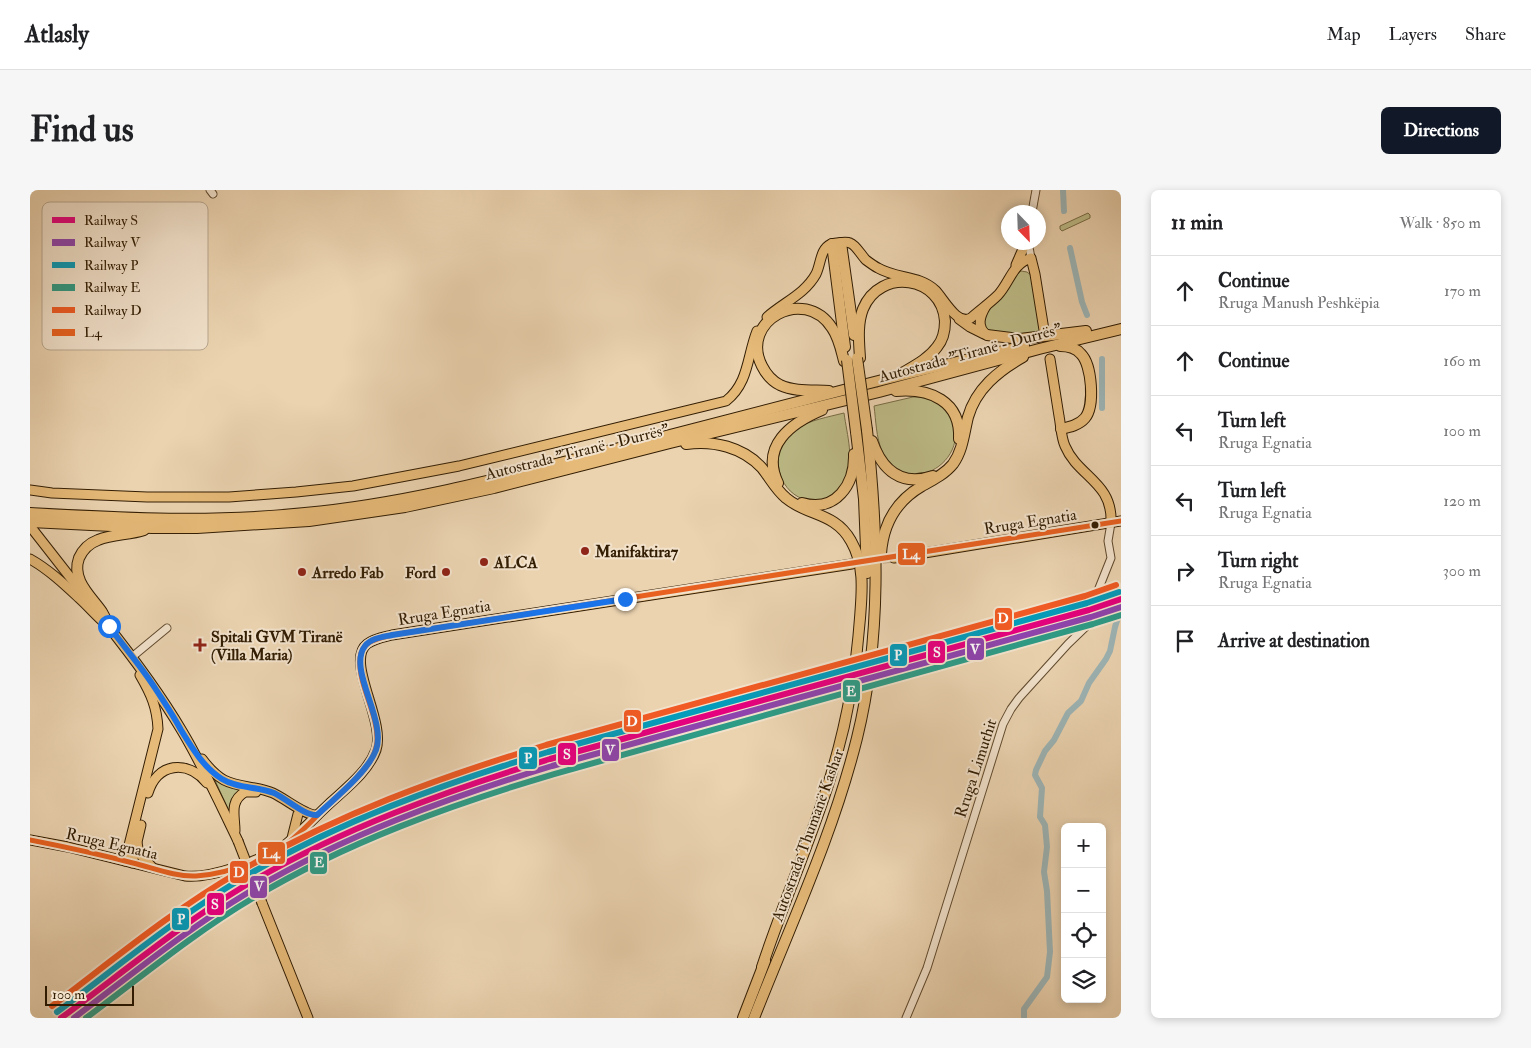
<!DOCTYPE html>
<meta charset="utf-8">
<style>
body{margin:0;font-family:"IM FELL Double Pica",serif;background:#f6f6f6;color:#202124}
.controls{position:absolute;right:15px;bottom:15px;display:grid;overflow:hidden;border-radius:8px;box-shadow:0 2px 8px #0003}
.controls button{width:45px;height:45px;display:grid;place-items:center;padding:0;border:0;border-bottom:1px solid #e0e0e0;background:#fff;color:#202124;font:25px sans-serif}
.compass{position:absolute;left:971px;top:15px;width:45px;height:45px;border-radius:50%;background:#fff;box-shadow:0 2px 8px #0003;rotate:157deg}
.scale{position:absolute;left:15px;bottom:12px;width:89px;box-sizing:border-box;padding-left:5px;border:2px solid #321d03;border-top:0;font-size:14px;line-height:18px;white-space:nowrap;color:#321d03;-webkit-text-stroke:4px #f2e2cc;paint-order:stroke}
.stop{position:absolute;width:15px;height:15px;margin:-11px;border:4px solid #1a73e8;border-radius:50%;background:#fff}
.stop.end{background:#1a73e8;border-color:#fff;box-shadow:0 1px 5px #0008}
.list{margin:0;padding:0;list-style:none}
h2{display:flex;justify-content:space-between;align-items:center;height:65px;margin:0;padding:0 20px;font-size:21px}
h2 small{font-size:16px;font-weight:400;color:#757577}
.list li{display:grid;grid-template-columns:32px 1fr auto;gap:15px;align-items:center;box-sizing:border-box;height:70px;padding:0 20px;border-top:1px solid #e0e0e0}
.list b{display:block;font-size:19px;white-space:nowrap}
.list p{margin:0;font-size:16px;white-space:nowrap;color:#757577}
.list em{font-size:16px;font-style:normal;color:#757577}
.icon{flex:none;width:28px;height:28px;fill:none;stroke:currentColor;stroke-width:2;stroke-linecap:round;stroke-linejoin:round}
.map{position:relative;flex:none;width:1091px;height:828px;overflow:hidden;border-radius:8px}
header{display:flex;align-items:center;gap:30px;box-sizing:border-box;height:70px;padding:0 25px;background:#fff;border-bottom:1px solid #e0e0e0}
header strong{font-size:24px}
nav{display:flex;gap:28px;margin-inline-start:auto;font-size:18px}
.intro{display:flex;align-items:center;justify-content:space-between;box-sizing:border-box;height:120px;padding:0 30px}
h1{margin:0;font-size:35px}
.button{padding:12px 22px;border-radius:8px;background:#111827;color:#fff;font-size:18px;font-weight:700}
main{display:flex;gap:30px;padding:0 30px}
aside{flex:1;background:#fff;border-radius:8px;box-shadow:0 2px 8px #0003}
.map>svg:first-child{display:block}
.green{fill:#bdbb87;stroke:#786c45}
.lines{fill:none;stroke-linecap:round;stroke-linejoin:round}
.canal{stroke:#9db5b6;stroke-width:6}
.major-tunnel{stroke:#c6af8d;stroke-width:9;stroke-dasharray:9 4.5;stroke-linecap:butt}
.minor-casing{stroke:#604a2e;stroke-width:9}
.major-casing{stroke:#321d03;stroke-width:11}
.highway-casing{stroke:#321d03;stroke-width:12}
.minor{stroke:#f2e2cc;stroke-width:7}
.major{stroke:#e6ba78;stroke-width:9}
.highway{stroke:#e6ba78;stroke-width:10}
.major-bridge-casing{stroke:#321d03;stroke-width:11;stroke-linecap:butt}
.highway-bridge-casing{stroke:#321d03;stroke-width:12;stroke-linecap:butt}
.major-bridge{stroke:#e6ba78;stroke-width:9}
.highway-bridge{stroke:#e6ba78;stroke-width:10}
.bus-1-casing{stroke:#f2e2cc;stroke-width:9}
.bus-1{stroke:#e86120;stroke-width:5}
.rail-1-casing{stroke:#f2e2cc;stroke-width:10}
.rail-2-casing{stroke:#f2e2cc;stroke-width:10}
.rail-3-casing{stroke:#f2e2cc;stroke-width:10}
.rail-4-casing{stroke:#f2e2cc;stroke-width:10}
.rail-5-casing{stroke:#f2e2cc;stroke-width:10}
.rail-1{stroke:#e5007d;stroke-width:6}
.rail-2{stroke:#8e44ad;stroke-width:6}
.rail-3{stroke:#059bba;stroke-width:6}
.rail-4{stroke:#2e9b86;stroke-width:6}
.rail-5{stroke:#f15a24;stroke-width:6}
.route{stroke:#1a73e8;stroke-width:6}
.bus-dot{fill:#321d03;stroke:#f2e2cc;stroke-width:2}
.poi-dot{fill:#8f2418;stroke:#f2e2cc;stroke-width:2}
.labels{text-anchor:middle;stroke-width:4;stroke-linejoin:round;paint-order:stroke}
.street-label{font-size:16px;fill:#321d03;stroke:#f2e2cc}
.poi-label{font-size:16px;font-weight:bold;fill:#321d03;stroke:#f2e2cc;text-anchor:start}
.key{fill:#f2e2cc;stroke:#b8a790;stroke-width:1}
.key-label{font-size:14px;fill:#321d03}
.line-badge{stroke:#f2e2cc;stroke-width:2}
.badge-label{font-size:14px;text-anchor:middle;font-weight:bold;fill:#fff}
</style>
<header>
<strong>Atlasly</strong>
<nav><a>Map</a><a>Layers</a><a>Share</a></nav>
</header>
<div class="intro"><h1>Find us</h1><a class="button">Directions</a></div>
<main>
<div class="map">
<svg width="1091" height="828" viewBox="0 0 1091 828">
<rect width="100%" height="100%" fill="#ebd3b0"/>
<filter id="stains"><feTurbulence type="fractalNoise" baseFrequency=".004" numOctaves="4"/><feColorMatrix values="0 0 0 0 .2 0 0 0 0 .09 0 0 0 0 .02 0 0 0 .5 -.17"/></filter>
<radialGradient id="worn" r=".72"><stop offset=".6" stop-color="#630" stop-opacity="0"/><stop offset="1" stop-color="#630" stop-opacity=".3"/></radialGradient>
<g class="green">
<path d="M1058,23L1060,25V28L1032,41L1030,39V36Z"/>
<path d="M991,81L997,82L1002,86L1011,143L996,145L955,140L953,135L956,121L986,85Z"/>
<path d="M883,207C897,207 908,210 917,222C950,266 876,315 852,261C846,247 846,231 844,216Z"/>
<path d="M814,223C817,245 825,271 815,291C813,296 808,299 805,303C800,308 795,310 788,311C758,313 740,281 752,255C755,249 760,242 767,238C781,230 798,227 814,223Z"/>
<path d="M183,586L210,599L200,623Z"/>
</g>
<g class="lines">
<g class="canal">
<path d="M1033,0L1034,21"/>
<path d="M1040,58L1052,112L1057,125"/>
<path d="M1072,169V218"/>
<path d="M994,828V819L1017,787L1020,762L1017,701L1014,682L1017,657L1015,635L1010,627L1012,598L1005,585L1006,580L1015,561L1024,550L1038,523L1051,511L1059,493L1076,469L1080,461L1085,437L1091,418"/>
</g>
<path class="major-tunnel" d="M839,371L864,368"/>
<defs>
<g id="minor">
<path d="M180,0L183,4"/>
<path d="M1002,22L1006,0"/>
<path d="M998,52L1001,68"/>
<path d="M102,467L137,438"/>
<path d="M876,828L897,778L973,534L981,519L989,508L1038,454L1066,427L1069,418V398L1081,368L1078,351L1081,333"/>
</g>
<g id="major">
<path d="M986,75L996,52"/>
<path d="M956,116C950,126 946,137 957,145"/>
<path d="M737,127C754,112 775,104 786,84C791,74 790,59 801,54C806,53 816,51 820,53C826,55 831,65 836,70C840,73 844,76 848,78C867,89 889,85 905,100C914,109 927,136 941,128C950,120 960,113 968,105C980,92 982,74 1001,68L1005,84L1014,140"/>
<path d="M929,129L940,137L954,144"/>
<path d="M1020,169C1023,188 1026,207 1029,226C1031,236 1031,247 1035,256C1048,287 1083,292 1081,333"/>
<path d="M0,300L22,303L117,307H199L266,302L323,296L429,276L696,211C719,193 717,166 727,141"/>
<path d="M0,336L54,405"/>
<path d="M864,368L1091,331"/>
<path d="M0,369C18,379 34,394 49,408C59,417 67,427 77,435"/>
<path d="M74,431C102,466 129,502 152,541C173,576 190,614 208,651"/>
<path d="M172,569C178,577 185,585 194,590C209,598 228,596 243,603C256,609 276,626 287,625"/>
<path d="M118,603C127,573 157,569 177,593"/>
<path d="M205,641C205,626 199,611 215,602H226"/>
<path d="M262,648L268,624"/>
<path d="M0,650L38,657L155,686C181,689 231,670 254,656C270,643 284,628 299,614C315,599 338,582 346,560C356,531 315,471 337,454C345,448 354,447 362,445L822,374"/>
<path d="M107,653L109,663L122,677"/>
<path d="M95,671L128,539C127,517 121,504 110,485"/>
<path d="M102,673L111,635"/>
<path d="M232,713L278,828"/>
</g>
<g id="highway">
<path d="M811,53L824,145"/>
<path d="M802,54L815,157"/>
<path d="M957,145L990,149L1056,141"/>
<path d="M1030,156C1037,156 1046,158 1051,164C1062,175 1065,216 1055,228C1049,235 1040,237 1031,239"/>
<path d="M830,168C829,152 827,134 833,119C850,77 912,86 915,131C915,140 913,150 907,157C899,168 886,175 874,182"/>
<path d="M799,201C783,200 765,202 750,195C742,191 736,184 732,176C709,131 774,95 802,138C809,148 811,159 814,171"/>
<path d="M866,201C900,198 931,211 929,249"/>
<path d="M826,242L834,309L837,383"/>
<path d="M842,251C852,280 871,297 903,286"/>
<path d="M656,254C683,250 713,257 732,278C740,288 746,300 756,308C777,326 805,322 821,351C835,375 832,402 830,428C826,485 815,541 798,595C778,657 752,716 732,777"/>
<path d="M748,293C730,256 761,233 792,220"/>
<path d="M772,313C806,323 825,294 824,264"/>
<path d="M0,323C93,328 182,333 275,323C382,313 485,284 589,258C668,238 747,217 825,197C881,182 938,170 994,156"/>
<path d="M0,332L122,338H167L279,331L375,317L464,298L640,253L849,202L1009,159L1091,139"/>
<path d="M851,364C853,334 866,311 892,296C903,290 915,284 923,274C933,260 934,243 938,227C946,199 968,181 993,167"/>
<path d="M79,436C77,432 75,427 72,422C61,406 41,390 49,368C53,359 60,353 68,350C82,344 99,345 114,340"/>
<path d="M713,828L735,771"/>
<path d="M724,828C760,736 803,645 827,548C852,447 848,343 837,240"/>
</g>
</defs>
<use href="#minor" class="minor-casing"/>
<use href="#major" class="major-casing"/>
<use href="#highway" class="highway-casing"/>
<use href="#minor" class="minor"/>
<use href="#major" class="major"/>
<use href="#highway" class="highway"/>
<defs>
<path id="major-bridge" d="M208,651L232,713"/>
<g id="highway-bridge">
<path d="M827,168L837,240"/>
<path d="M817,170L826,242"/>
</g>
</defs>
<use href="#major-bridge" class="major-bridge-casing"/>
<use href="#highway-bridge" class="highway-bridge-casing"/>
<use href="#major-bridge" class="major-bridge"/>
<use href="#highway-bridge" class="highway-bridge"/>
<defs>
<path id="bus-1" d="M0,650C36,657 72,665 107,674C126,679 147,687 166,686C195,684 224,673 249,659C267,648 281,631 297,616C311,603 328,590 339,573C343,567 346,559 347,552C349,523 324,489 331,463C335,450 351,448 362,445L1091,331"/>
</defs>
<use href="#bus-1" class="bus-1-casing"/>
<use href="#bus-1" class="bus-1"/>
<defs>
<path id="rail-1" d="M31,828C92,783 151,734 216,695C311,639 415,601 520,569L1059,420L1091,409"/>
<path id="rail-2" d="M44,828C101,785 157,739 219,702C313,646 417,608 522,576L1061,427L1091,417"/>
<path id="rail-3" d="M27,822C87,777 146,728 211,689C307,632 412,594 518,562L1057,413L1089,402"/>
<path id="rail-4" d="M56,828C111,787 164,743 223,708C317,652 420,615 524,584L1063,434L1091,425"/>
<path id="rail-5" d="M22,816C83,770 143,720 209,682C305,625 410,587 516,555L1055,406L1086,395"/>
</defs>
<use href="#rail-1" class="rail-1-casing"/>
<use href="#rail-2" class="rail-2-casing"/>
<use href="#rail-3" class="rail-3-casing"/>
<use href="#rail-4" class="rail-4-casing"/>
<use href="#rail-5" class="rail-5-casing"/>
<use href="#rail-1" class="rail-1"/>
<use href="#rail-2" class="rail-2"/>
<use href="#rail-3" class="rail-3"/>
<use href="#rail-4" class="rail-4"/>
<use href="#rail-5" class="rail-5"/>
</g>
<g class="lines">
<path class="route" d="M79,436C94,457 111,476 125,498C134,512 143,525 151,540C162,558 174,578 192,589C208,599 227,596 244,603C257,609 275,626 287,625C305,608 337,583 346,560C357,530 317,479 335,456C341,448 353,447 362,445L595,409"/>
</g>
<circle class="bus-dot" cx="1065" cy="335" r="4.5"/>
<g class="poi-dot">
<circle cx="555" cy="361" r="5"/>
<circle cx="454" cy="372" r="5"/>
<circle cx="272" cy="382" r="5"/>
<circle cx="416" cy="382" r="5"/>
<path d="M167.5 447.5h5v5h5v5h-5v5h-5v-5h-5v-5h5z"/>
</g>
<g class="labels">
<g class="street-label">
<text transform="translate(940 162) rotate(-15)" y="6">Autostrada "Tiranë - Durrës"</text>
<text transform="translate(547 261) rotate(-14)" y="6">Autostrada "Tiranë - Durrës"</text>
<text transform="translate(1000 331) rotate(-9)" y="6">Rruga Egnatia</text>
<text transform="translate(414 422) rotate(-9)" y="6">Rruga Egnatia</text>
<text transform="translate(945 578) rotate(-72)" y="6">Rruga Limuthit</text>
<text transform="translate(777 645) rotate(-70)" y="6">Autostrada Thumanë Kashar</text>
<text transform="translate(82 653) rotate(13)" y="6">Rruga Egnatia</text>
</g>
<g class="poi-label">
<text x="565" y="367">Manifaktira7</text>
<text x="464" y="378">ALCA</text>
<text x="282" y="388">Arredo Fab</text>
<text x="406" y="388" text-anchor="end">Ford</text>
<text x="181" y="452">Spitali GVM Tiranë<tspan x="181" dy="18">(Villa Maria)</tspan></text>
</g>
</g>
<rect x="12" y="12" width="166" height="148" rx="8" class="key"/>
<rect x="22" y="27" width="23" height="6" fill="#e5007d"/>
<rect x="22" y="49" width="23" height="7" fill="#8e44ad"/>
<rect x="22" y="72" width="23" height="6" fill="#059bba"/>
<rect x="22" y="94" width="23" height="7" fill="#2e9b86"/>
<rect x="22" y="117" width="23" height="6" fill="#f15a24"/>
<rect x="22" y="139" width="23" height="7" fill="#e86120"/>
<g class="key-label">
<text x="54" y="35">Railway S</text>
<text x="54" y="57">Railway V</text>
<text x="54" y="80">Railway P</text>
<text x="54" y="102">Railway E</text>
<text x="54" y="125">Railway D</text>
<text x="54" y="147">L4</text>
</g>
<g class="line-badge">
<rect x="867" y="352" width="29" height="24" rx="5" fill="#e86120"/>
<rect x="964" y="417" width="19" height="24" rx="5" fill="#f15a24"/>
<rect x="936" y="447" width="19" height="24" rx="5" fill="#8e44ad"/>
<rect x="897" y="450" width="19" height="24" rx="5" fill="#e5007d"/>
<rect x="859" y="453" width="19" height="24" rx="5" fill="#059bba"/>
<rect x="812" y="489" width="19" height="24" rx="5" fill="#2e9b86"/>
<rect x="593" y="519" width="19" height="24" rx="5" fill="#f15a24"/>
<rect x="571" y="548" width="19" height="24" rx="5" fill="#8e44ad"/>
<rect x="527" y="552" width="20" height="24" rx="5" fill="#e5007d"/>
<rect x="488" y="556" width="20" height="24" rx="5" fill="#059bba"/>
<rect x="227" y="651" width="29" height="24" rx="5" fill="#e86120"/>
<rect x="279" y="661" width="19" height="24" rx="5" fill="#2e9b86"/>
<rect x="199" y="670" width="20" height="24" rx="5" fill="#f15a24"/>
<rect x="219" y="685" width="19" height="24" rx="5" fill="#8e44ad"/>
<rect x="176" y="702" width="19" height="24" rx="5" fill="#e5007d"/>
<rect x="141" y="717" width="19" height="24" rx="5" fill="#059bba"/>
</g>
<g class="badge-label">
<text x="881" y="369">L4</text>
<text x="973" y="433">D</text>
<text x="945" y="464">V</text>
<text x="907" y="467">S</text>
<text x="868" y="470">P</text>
<text x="821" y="506">E</text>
<text x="602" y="536">D</text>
<text x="580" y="565">V</text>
<text x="537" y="569">S</text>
<text x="498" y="573">P</text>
<text x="241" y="668">L4</text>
<text x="289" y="677">E</text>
<text x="209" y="687">D</text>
<text x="229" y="701">V</text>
<text x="185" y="719">S</text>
<text x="151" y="734">P</text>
</g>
<rect width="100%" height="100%" filter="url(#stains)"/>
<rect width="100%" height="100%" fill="url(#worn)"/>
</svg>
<div class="controls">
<button>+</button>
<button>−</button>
<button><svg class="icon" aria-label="locate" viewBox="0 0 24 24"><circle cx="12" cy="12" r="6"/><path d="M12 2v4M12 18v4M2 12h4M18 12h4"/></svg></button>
<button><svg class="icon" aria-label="layers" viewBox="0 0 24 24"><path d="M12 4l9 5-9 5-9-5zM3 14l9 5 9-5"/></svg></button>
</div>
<svg class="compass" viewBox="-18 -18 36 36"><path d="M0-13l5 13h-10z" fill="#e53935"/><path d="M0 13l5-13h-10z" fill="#757577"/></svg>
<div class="scale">100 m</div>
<div class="stop" style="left:79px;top:436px"></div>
<div class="stop end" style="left:595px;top:409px"></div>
</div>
<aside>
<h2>11 min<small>Walk · 850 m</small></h2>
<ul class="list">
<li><svg class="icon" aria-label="ahead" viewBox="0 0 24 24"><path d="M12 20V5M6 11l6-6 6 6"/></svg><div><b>Continue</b><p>Rruga Manush Peshkëpia</p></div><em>170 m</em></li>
<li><svg class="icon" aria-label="ahead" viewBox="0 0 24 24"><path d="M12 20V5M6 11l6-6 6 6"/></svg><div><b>Continue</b></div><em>160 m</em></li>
<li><svg class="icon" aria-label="left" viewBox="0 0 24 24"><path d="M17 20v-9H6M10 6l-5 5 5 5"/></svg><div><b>Turn left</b><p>Rruga Egnatia</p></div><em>100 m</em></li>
<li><svg class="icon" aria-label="left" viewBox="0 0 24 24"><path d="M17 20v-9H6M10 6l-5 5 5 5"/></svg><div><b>Turn left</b><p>Rruga Egnatia</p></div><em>120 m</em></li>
<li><svg class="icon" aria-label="right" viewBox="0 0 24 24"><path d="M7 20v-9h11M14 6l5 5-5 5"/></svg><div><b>Turn right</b><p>Rruga Egnatia</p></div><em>300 m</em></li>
<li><svg class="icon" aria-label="arrive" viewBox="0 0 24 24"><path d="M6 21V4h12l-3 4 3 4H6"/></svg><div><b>Arrive at destination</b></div></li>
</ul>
</aside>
</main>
